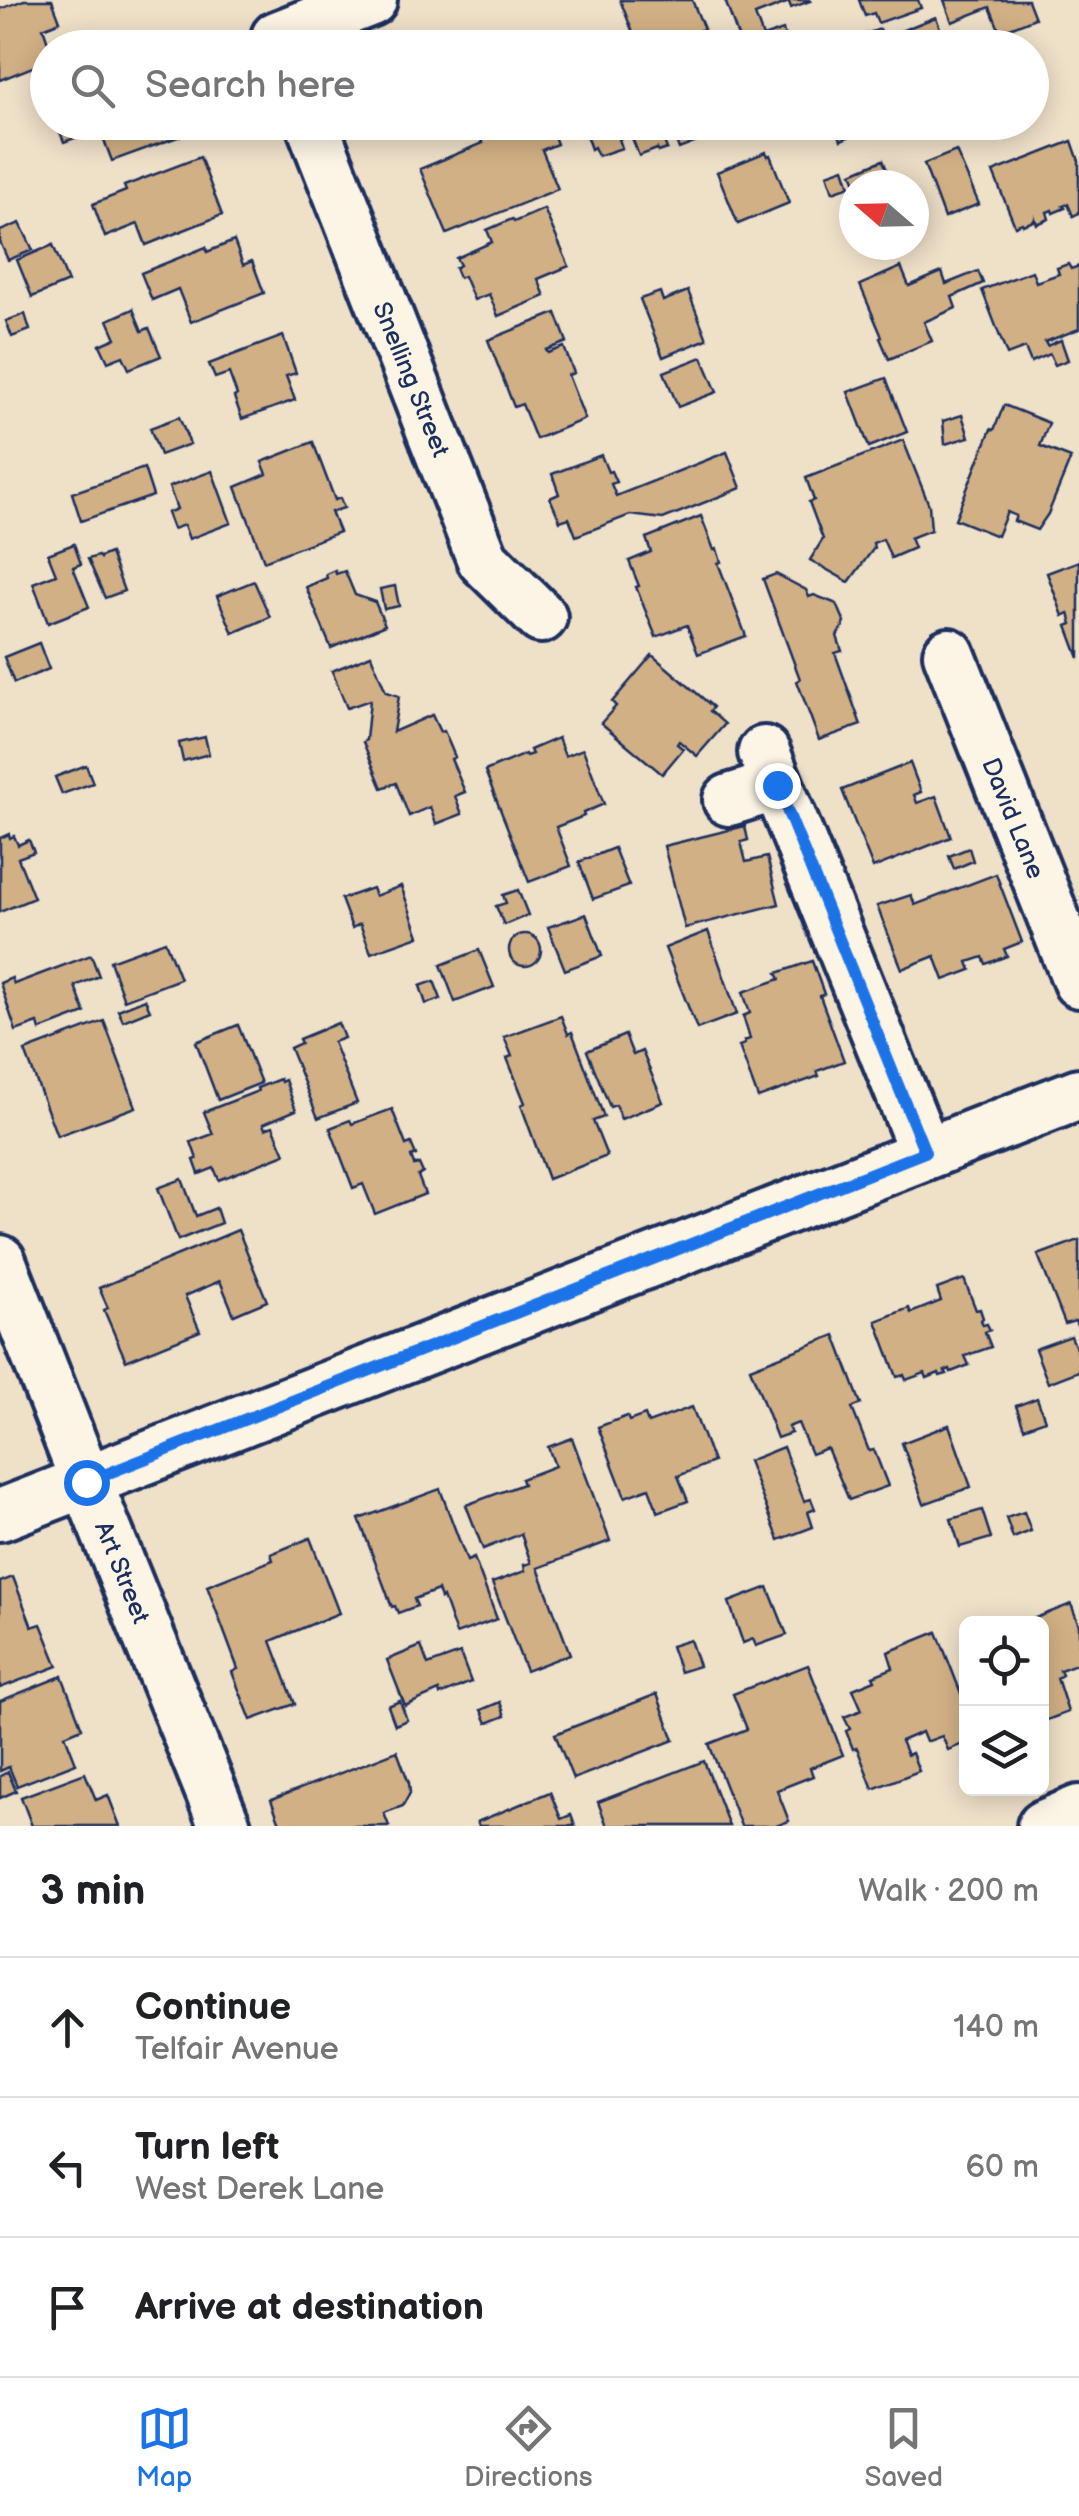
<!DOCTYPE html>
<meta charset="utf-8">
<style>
body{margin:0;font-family:"Balsamiq Sans",sans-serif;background:#f6f6f6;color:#202124}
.controls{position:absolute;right:30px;bottom:30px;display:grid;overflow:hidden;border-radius:15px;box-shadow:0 5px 25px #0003}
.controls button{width:90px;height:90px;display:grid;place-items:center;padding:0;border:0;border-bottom:2px solid #e0e0e0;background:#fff;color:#202124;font:50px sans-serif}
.compass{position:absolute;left:839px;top:170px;width:90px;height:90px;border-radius:50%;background:#fff;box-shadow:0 5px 25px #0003;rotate:290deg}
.stop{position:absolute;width:30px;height:30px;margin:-22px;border:8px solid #1a73e8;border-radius:50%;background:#fff}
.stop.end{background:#1a73e8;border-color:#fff;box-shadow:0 2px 10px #0008}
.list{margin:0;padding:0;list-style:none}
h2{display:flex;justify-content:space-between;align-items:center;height:130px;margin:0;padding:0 40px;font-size:42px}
h2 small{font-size:32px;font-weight:400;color:#757577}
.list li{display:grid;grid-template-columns:65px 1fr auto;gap:30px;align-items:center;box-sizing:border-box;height:140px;padding:0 40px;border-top:2px solid #e0e0e0}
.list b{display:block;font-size:38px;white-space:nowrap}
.list p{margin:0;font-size:32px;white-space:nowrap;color:#757577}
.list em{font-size:32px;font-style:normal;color:#757577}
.icon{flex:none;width:55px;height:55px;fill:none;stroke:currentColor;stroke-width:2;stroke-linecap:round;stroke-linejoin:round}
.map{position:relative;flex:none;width:1079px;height:1826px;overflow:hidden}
.search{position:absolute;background:#fff;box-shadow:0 5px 25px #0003;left:30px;right:30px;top:30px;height:110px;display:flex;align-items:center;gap:25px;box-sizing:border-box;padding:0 35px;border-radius:55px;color:#757577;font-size:38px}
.sheet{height:550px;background:#fff}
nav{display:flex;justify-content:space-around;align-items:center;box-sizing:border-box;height:140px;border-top:2px solid #e0e0e0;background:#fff;font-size:28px;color:#757577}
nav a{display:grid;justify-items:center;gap:5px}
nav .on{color:#1a73e8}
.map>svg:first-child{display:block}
.building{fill:#d2b085;stroke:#1b2f5e;stroke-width:2.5}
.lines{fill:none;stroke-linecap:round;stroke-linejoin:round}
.minor-casing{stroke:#1b2f5e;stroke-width:58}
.minor{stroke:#fcf5e5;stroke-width:50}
.route{stroke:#1a73e8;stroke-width:12}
.labels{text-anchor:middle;stroke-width:8;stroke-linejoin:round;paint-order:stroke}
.street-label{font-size:25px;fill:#1b2f5e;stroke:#fcf5e5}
</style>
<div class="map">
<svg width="1079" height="1826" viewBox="0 0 1079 1826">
<rect width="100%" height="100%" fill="#efe0c8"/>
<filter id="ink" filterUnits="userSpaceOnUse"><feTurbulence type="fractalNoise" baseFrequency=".01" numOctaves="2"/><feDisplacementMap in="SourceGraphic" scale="20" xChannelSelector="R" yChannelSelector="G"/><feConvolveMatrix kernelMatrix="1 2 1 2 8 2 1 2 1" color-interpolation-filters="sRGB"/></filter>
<g filter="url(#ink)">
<g class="building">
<path d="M24,0H52L60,21L43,28L50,48H48V61L0,80V9Z"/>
<path d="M620,0H692L704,29L694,32L700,48H639Z"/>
<path d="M725,0H809L810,1L791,8L789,2L755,15L763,37L783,30L789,48H742Z"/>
<path d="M859,0H918L921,8L878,23L874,13L865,16Z"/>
<path d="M944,0H1028L1035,18L1000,32L990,7L952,22Z"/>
<path d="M936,17L947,48H898L893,34Z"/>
<path d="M880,29L887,48H848L845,41Z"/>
<path d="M56,122H98L100,129L64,142Z"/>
<path d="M116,122H185L189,133L112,161L101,132L118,127Z"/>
<path d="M491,122H530L532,126L549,122L557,144L542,150L558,189L447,234L420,169L483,143L477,128Z"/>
<path d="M581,122H616L621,138L619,139L622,148L598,156L594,147L591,149Z"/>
<path d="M626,122H651L656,135L661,133L667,149L658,152L657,149L639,156Z"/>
<path d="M669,122H725L728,130L679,149Z"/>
<path d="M834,122H866L869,128L841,140Z"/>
<path d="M1072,141L1079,161V213L1073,216L1068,204L1063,206L1065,208L1053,213L1052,210L1047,212L1049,219L1037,224L1035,218L1034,221L1023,225L1022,223L1015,226L993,172Z"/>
<path d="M956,151L979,204L944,218L924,164Z"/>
<path d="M766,152L768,156L770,155L789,203L738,224L717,172Z"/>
<path d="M200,157L222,215L146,245L138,224L105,237L93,204L126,191L124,186Z"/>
<path d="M883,160L888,173L857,185L852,173Z"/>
<path d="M844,168L850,186L833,192L827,174Z"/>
<path d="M544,209L569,266L538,279L545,296L498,316L489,294L474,300L464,276L459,278L455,268L460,265L456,258L492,242L487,230L512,219L514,222Z"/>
<path d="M20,223L33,250L8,260L0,242V231Z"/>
<path d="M234,241L243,265L252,261L264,293L191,322L178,289L152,300L141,273L206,247L207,252Z"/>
<path d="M53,245L68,282L32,297L17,260Z"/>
<path d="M1068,264L1071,269L1079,266V329L1045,342L1047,346L1061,340L1068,360L1055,365L1050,354L1031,362L1025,348L1007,355L982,290L1032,271L1036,282L1059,274L1057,268Z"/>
<path d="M901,267L909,286L942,272L946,284L978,271L983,283L952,297L956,308L924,322L932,341L889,359L880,338L882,337L860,285Z"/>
<path d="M688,291L707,339L663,357L640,299L660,292L663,301Z"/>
<path d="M133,309L142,331L149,328L161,356L129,369L123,356L108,362L100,345L116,338L108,320Z"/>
<path d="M556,313L567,342L546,350L548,353L564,347L574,373L568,375L585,419L536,439L522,404L514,407L488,340Z"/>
<path d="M25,314L30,330L12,337L6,321Z"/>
<path d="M283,336L296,373L286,376L295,400L242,419L234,397L237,395L229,373L215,378L209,364Z"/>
<path d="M702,357L717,392L678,407L664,372Z"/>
<path d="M886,378L907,432L869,447L848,392Z"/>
<path d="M1004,405L1049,423L1040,446L1071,458L1048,514L1037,530L1014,521L1016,516L1007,512L997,536L955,519L991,429L994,430Z"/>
<path d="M962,415L969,437L945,444L943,421Z"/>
<path d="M179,417L190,444L160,455L150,428Z"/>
<path d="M903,440L929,505L931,530L910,538L914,548L891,558L883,539L873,543L874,548L849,582L810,560L823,539L809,502L814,500L806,478Z"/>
<path d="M313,442L335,500L340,498L344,508L331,512L339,532L264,561L236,487L267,474L262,462Z"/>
<path d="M727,452L741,488L663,519L630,515L576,536L569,518L560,521L550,498L559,494L552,474L601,455L608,472L611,471L616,482L611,484L616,496Z"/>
<path d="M144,468L153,496L81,521L72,493Z"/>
<path d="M212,471L231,523L189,539L184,525L173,529L167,513L177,509L169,487Z"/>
<path d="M701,516L714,550L717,549L721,562L718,563L746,636L698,654L687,625L656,637L636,587L639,586L629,561L651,552L646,538Z"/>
<path d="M74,544L81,564L73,567L89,607L48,623L33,583L56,574L48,554Z"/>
<path d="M110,553L124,591L105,598L88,559L98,556L101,559L100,557Z"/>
<path d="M1079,561V658L1067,626L1072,624L1069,613L1063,616L1047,573Z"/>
<path d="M335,570L336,574L345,571L355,595L375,602L385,625L331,648L306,587L327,578L326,574Z"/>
<path d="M776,574L806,590L809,597L814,595L837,604L845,623L837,636L842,651L835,653L861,725L819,740L797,681L800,679L763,579Z"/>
<path d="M254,581L270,617L233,633L217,596Z"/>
<path d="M395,586L399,606L384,609L380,589Z"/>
<path d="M39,643L49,669L14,683L4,657Z"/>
<path d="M371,655L386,692L399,696L393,732L432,715L440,732L444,731L455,757L451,759L465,792L455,796L462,814L436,824L430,807L409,816L396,783L382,788L363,742L366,740L370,700L347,708L332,671Z"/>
<path d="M652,655L713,707L710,711L725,724L697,756L679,741L677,744L683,749L662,774L601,723L616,706L612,702Z"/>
<path d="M205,737L209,754L183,761L179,743Z"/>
<path d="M558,738L565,756L583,749L604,804L583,813L584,816L556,827L571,866L529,882L485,771L525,754L526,756L532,754L530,750Z"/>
<path d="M910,763L921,792L914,795L917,803L936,796L951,837L873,868L842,790Z"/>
<path d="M86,765L93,783L62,794L55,777Z"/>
<path d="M745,826L748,840L741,842L746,862L767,857L779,904L685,928L664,846Z"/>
<path d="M9,834L10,838L14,836L18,845L29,840L34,852L18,858L34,898L0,912V838Z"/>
<path d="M614,848L629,886L593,899L579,862Z"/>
<path d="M969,848L973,861L954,869L949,856Z"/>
<path d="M996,874L1022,942L1004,949L1007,956L986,964L983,957L968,962L971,970L944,980L935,956L902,969L877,906L911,895L915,905Z"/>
<path d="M401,886L419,936L371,953L360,924L352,928L341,899L372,888L375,896Z"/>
<path d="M518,890L528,915L504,925L496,906L506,903L503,895Z"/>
<path d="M586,914L602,956L565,970L548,927Z"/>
<path d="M708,931L737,1014L697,1029L665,948Z"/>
<circle cx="525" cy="950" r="16"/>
<path d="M165,941L180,979L124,1000L110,961Z"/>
<path d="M479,950L494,987L455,1002L441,965Z"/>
<path d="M91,955L99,976L75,986L85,1013L40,1030L38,1023L16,1031L0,983L12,978L14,984Z"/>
<path d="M812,961L824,994L820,996L844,1061L817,1071L819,1076L758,1098L739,1046L745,1044L744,1041L750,1039L743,1016L750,1013L743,992L780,979L777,973Z"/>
<path d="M434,981L441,999L426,1004L420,986Z"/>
<path d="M145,999L150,1010L123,1021L118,1010Z"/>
<path d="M561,1016L568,1034L572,1032L604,1117L593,1121L607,1156L548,1179L521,1105L525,1103L507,1058L512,1056L504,1037Z"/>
<path d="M104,1021L136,1107L57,1136L25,1051Z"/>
<path d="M338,1023L344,1038L333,1042L357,1103L318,1118L290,1048L301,1043L299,1039Z"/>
<path d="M238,1025L261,1083L218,1100L196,1042Z"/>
<path d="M625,1035L633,1055L642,1051L663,1102L621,1119L616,1105L610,1107L587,1051Z"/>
<path d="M280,1079L281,1082L285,1080L296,1110L263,1124L265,1129L273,1126L285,1154L219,1180L214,1168L199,1174L194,1160L197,1159L191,1142L213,1134L204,1112L258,1091L257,1088Z"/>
<path d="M392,1109L406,1145L411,1143L416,1155L411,1157L414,1165L419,1164L423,1173L418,1176L425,1194L375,1214L363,1184L353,1188L330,1128L350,1120L352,1124Z"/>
<path d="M182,1179L196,1216L216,1208L221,1223L178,1240L158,1188Z"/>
<path d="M238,1230L267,1301L234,1315L220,1281L185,1296L200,1331L126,1361L104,1310L108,1308L99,1288Z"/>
<path d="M1079,1240V1330L1075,1321L1065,1324L1038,1255Z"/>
<path d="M964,1279L976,1310L980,1309L983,1318L981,1320L983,1325L987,1324L990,1330L985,1332L991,1347L965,1356L969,1365L951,1372L950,1369L945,1371L947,1374L940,1376L939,1373L927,1378L925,1373L906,1380L904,1375L897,1377L876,1321L909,1308L911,1313L941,1301L937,1289Z"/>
<path d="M835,1335L861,1404L852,1408L869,1451L874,1450L888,1486L849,1500L827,1448L811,1454L798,1423L788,1427L791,1433L777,1438L750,1368Z"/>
<path d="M1071,1336L1079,1356V1371L1048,1383L1035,1349Z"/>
<path d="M1037,1398L1045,1420L1024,1428L1016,1406Z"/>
<path d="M692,1407L713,1462L678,1476L688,1501L658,1512L649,1488L625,1497L598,1427L627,1416L629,1421L645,1415L648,1423Z"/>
<path d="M949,1425L971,1487L924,1504L902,1443Z"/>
<path d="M572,1438L610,1541L538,1568L570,1654L526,1671L492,1583L525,1571L524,1565L531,1563L521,1534L483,1549L466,1505L523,1484L521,1479L555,1466L548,1447Z"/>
<path d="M783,1447L804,1501L811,1499L815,1509L808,1512L813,1527L779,1540L748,1461Z"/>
<path d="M440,1489L467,1561L474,1558L497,1619L456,1634L443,1597L441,1599L438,1590L414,1599L417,1606L398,1613L395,1606L392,1607L359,1519Z"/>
<path d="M982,1510L991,1538L960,1547L951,1519Z"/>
<path d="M1024,1512L1031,1531L1013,1538L1006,1518Z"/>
<path d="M310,1538L339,1613L271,1641L295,1704L251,1720L232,1672L238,1669L207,1586L273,1560L271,1554Z"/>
<path d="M13,1577L32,1627L41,1624L58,1666L0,1688V1582Z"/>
<path d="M768,1587L787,1635L756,1646L753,1639L743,1643L729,1602Z"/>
<path d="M1071,1604L1079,1625V1663L1060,1670L1062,1675L1057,1678L1068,1712L1042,1722V1624H1020Z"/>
<path d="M937,1632L966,1706V1743L948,1750L942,1736L926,1742L922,1732L901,1741L907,1755L912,1753L919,1771L873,1789L857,1748L853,1749L846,1731L850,1729L844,1717L862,1710L853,1689L875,1680L873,1676L893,1668L888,1652Z"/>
<path d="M690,1640L699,1666L680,1672L671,1646Z"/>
<path d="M421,1646L428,1665L460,1653L471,1682L440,1695L439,1691L405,1706L387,1660Z"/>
<path d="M808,1665L843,1755L810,1768L813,1776L777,1790L789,1821L776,1826H741L709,1744L747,1729L733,1694Z"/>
<path d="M62,1676L82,1728L65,1735L76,1763L17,1786L9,1767L0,1771V1701Z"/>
<path d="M657,1694L674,1740L573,1779L555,1734Z"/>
<path d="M400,1701L407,1720L395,1725L388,1706Z"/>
<path d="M500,1702L505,1716L487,1723L481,1710Z"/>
<path d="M397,1751L409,1783L410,1793L403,1806L384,1813L389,1826H281L271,1800Z"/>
<path d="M704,1761L729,1826H607L598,1802Z"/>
<path d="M8,1772L16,1791L0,1798V1776Z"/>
<path d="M85,1773L96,1800L108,1795L120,1826H32L21,1797Z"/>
<path d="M550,1792L561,1819L571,1815L575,1826H479L477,1822Z"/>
</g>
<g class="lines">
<defs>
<g id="minor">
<path d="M277,37L371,0"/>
<path d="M311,122L483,560L541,617"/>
<path d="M949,654L1079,982"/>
<path d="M764,752L925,1152"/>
<path d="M729,800L777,785"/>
<path d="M0,1261L86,1481L225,1826"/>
<path d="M0,1515L1079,1094"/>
<path d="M1043,1826L1079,1811"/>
</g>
</defs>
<use href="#minor" class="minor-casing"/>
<use href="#minor" class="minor"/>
</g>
</g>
<g class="lines" filter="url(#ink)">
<path class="route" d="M86,1482L925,1152L777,785"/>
</g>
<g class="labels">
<g class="street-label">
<text transform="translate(412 379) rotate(68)" y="9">Snelling Street</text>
<text transform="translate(1014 818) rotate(68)" y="9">David Lane</text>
<text transform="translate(123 1572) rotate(68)" y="9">Art Street</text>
</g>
</g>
</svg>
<div class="controls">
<button><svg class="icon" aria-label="locate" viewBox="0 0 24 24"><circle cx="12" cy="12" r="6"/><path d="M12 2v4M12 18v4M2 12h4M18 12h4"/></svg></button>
<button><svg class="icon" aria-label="layers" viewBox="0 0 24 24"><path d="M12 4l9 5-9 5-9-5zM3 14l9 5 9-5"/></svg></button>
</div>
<svg class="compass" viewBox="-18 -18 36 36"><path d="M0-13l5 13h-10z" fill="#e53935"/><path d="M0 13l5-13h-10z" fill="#757577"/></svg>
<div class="stop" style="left:86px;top:1482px"></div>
<div class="stop end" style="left:777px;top:785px"></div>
<div class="search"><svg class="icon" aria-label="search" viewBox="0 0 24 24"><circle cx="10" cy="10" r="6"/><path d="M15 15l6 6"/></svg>Search here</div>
</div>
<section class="sheet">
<h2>3 min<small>Walk · 200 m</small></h2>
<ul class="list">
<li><svg class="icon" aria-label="ahead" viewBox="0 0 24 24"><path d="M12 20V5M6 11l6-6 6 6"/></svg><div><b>Continue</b><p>Telfair Avenue</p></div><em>140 m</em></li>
<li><svg class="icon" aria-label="left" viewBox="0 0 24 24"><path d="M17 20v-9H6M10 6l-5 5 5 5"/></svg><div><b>Turn left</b><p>West Derek Lane</p></div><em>60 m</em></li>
<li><svg class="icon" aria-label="arrive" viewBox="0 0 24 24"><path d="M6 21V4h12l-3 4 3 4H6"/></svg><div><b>Arrive at destination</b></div></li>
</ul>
</section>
<nav>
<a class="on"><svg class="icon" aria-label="map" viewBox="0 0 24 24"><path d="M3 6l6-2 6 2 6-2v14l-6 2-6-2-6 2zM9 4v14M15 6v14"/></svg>Map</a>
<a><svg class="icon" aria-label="directions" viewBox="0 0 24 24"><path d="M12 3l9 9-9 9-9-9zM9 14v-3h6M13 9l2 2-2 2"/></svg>Directions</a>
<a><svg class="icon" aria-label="saved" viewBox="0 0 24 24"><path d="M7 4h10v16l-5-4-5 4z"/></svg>Saved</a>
</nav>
